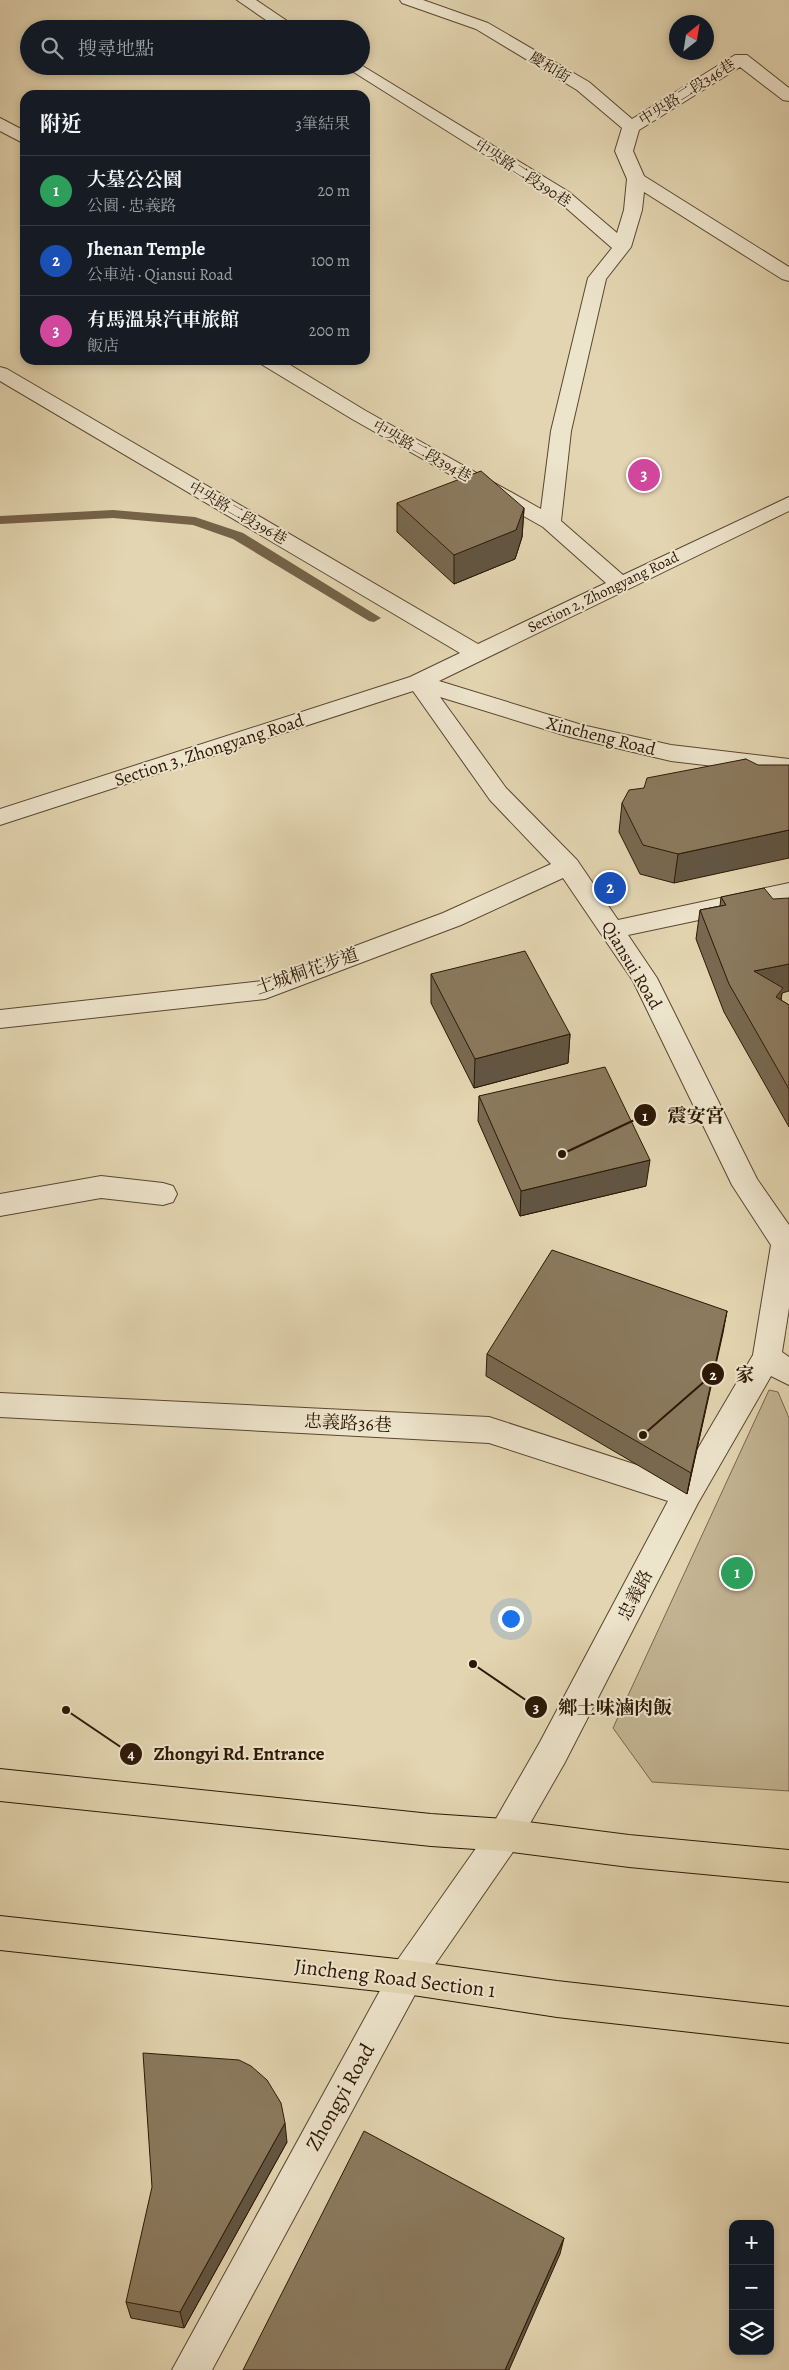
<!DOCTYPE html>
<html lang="zh-TW">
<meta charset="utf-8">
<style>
body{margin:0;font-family:Alegreya,"Noto Serif TC",serif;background:#242831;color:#f1f3f6}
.controls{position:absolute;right:15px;bottom:15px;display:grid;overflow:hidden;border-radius:10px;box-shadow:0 2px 8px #0003}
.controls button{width:45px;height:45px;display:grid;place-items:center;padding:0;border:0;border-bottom:1px solid #363941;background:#171b24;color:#f1f3f6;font:25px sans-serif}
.compass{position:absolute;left:669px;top:15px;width:45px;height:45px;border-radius:50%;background:#171b24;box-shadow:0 2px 8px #0003;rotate:30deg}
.you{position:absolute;left:510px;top:1618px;width:18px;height:18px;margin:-12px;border:4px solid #fff;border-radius:50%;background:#1a73e8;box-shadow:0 0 0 8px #1a73e833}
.badge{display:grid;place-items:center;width:32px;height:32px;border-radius:50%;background:#7c3aed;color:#fff;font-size:16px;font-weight:700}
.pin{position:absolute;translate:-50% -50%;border:2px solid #fff;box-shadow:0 1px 5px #0006}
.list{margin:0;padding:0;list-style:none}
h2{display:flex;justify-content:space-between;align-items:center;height:65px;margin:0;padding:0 20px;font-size:21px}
h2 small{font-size:16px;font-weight:400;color:#9ea1a6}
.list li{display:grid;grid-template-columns:32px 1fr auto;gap:15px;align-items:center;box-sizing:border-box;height:70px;padding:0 20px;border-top:1px solid #363941}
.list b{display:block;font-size:19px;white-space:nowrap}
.list p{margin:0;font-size:16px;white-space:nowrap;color:#9ea1a6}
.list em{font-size:16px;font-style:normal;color:#9ea1a6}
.icon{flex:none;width:28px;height:28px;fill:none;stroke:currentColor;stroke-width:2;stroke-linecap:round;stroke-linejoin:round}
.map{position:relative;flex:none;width:789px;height:2370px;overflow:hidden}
.search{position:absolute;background:#171b24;box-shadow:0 2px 8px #0003;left:20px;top:20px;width:350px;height:55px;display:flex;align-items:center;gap:12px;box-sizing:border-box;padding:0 18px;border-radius:28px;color:#9ea1a6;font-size:19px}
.panel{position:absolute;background:#171b24;box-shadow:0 2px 8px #0003;left:20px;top:90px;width:350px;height:275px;border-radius:15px}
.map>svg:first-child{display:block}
.green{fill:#c4b594;stroke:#78664c}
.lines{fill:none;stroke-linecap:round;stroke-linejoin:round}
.stream{fill:#756248;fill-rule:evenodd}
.minor-casing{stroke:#5a462f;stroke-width:2}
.major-casing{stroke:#2c1704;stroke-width:2}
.minor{fill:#ede4cc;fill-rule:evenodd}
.major{fill:#e3d5b1;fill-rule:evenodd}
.wall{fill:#786951;stroke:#2c1704}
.shaded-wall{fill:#615542;stroke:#2c1704}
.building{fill:#8b7a5e;stroke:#2c1704}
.labels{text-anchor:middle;stroke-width:4;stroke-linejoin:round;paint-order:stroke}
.far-street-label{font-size:15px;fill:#2c1704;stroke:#ede4cc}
.street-label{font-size:18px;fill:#2c1704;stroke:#ede4cc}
.near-street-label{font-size:21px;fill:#2c1704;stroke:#ede4cc}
.leader{fill:none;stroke:#2c1704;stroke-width:2}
.callout-dot{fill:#2c1704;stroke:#ede4cc;stroke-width:2}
.mark-label{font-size:15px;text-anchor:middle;font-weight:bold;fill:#fff}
.callout-label{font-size:19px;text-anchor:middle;font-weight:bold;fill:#2c1704;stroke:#ede4cc;stroke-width:4;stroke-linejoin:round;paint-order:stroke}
</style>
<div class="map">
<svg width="789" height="2370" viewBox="0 0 789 2370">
<rect width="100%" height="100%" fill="#e3d5b1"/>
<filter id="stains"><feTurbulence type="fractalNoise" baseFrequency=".004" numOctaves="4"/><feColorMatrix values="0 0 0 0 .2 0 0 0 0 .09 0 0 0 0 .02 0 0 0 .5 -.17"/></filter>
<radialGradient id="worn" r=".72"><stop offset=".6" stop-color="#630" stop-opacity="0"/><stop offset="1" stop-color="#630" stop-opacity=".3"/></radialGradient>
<path class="green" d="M769,1390L778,1392L789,1418V1791L652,1782L613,1728Z"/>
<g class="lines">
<path class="stream" d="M113,510L195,517L243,533L381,618L374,622L369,621L233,539L193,525L113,518L0,524V516Z"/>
<defs>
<g id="minor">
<path d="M237,0H256L299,29H279Z"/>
<path d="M400,0H423L488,23L589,82L632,119L735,55H747L789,88V101L783,100L740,67L639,130L633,151L644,176L789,267V281L782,279L644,192L642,210L631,247L606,279L571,431L561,521L623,575L789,497V511L439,681L582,725L671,745L789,759V775L671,761L570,737L440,697L506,788L577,860L618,920L789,883V901L628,935L657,978L757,1179L789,1225V1308L782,1352L789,1357V1385L771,1376L698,1503L564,1764L517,1846L418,1989L212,2370H172L394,1965L493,1824L540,1742L668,1501L489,1443L0,1417V1393L489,1417L680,1479L753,1355L771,1245L732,1185L633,981L563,878L461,925L265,999L0,1028V1010L262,981L443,913L551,864L490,800L413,691L0,825V809L410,677L460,653L0,381V367L7,369L478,644L606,583L543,527L352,419L261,364L258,360H282L366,411L541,509L551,431L588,278L612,248L557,200L344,66H361V65L569,192L617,233L624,210L627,179L615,151L622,128L577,90L476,29L402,3Z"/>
<path d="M0,118L25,131V144L0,131Z"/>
<path d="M101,1176L163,1183L173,1186L177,1194L173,1202L163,1205L101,1198L0,1216V1194Z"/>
</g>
<g id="major">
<path d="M0,1769L431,1814L505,1819L629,1835L789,1850V1882L629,1867L505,1851L431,1846L0,1801Z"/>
<path d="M0,1916L406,1960L557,1981L789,2007V2043L557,2017L406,1994L0,1950Z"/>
</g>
</defs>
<use href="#minor" class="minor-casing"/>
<use href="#major" class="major-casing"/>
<use href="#minor" class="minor"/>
<use href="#major" class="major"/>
</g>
<g class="wall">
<path d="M397,503L524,508L522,537L515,559L454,584L397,532Z"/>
<path d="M746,759L674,883L640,874L619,832L622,803L644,788Z"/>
<path d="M721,897L782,993L781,1000L789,1005V1127L724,1012L696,939L700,910L720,906Z"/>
<path d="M431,974L570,1034L568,1063L474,1088L431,1003Z"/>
<path d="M479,1096L646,1186L520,1216L478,1121Z"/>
<path d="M727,1311L687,1494L486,1376L487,1354Z"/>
<path d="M287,2142L184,2328L131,2318L126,2302Z"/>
</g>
<g class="shaded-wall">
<path d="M524,508L522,537L515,559L454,584V555Z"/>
<path d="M789,830V858L674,883L678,854Z"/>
<path d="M789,964V991L782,993L778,1016L754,971Z"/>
<path d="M570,1034L568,1063L474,1088L475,1059Z"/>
<path d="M650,1160L646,1186L520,1216L521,1191Z"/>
<path d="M727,1311L723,1333L687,1494L691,1473Z"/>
<path d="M285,2123L287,2142L184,2328L180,2312Z"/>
<path d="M564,2238L560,2254L509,2370H505Z"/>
</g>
<g class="building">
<path d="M481,471L524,508L516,530L454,555L397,503Z"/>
<path d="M746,759L758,765H789V830L678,854L643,845L622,803L629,790L644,788L647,778Z"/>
<path d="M764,888L773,899L789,898V964L754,971L783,988L776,997L789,1005V1089L729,984L700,910L726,905L721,897Z"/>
<path d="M525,951L570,1034L475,1059L431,974Z"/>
<path d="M605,1067L650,1160L521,1191L479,1096Z"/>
<path d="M552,1250L727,1311L691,1473L487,1354Z"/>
<path d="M143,2053L239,2060L251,2066L267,2080L281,2103L285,2123L180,2312L126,2302L152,2187Z"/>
<path d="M364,2131L564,2238L505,2370H243Z"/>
</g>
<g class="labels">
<g class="far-street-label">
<text transform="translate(550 67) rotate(31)" y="5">慶和街</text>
<text transform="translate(687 92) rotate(-32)" y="5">中央路二段346巷</text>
<text transform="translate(523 173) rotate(33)" y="5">中央路二段390巷</text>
<text transform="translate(422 451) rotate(29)" y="5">中央路二段394巷</text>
<text transform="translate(238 513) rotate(30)" y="5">中央路二段396巷</text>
<text transform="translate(603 592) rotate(-26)" y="5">Section 2, Zhongyang Road</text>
</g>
<g class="street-label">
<text transform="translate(601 736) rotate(14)" y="6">Xincheng Road</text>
<text transform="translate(209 750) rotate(-18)" y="6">Section 3, Zhongyang Road</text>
<text transform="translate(632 965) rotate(59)" y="6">Qiansui Road</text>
<text transform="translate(307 971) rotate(-19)" y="6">土城桐花步道</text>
<text transform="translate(348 1423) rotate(3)" y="6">忠義路36巷</text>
<text transform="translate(635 1595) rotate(-63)" y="6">忠義路</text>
</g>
<g class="near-street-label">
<text transform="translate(395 1978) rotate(7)" y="7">Jincheng Road Section 1</text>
<text transform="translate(340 2097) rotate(-61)" y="7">Zhongyi Road</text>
</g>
</g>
<path class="leader" d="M562 1154L645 1115M643 1435L713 1374M473 1664L536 1707M66 1710L131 1754"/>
<g class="callout-dot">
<circle cx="562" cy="1154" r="5"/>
<circle cx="643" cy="1435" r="5"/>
<circle cx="473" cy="1664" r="5"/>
<circle cx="66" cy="1710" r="5"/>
<circle cx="645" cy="1115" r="12"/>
<circle cx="713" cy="1374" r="12"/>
<circle cx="536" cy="1707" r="12"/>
<circle cx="131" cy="1754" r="12"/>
</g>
<g class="mark-label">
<text x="645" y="1121">1</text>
<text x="713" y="1380">2</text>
<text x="536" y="1713">3</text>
<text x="131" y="1759">4</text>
</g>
<g class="callout-label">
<text x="696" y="1122">震安宮</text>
<text x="745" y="1381">家</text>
<text x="615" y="1714">鄉土味滷肉飯</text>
<text x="239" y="1760">Zhongyi Rd. Entrance</text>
</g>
<rect width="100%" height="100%" filter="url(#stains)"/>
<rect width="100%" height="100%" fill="url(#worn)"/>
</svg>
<div class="controls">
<button>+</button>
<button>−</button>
<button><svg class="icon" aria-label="layers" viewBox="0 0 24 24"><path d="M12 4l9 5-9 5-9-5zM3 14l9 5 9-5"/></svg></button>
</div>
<svg class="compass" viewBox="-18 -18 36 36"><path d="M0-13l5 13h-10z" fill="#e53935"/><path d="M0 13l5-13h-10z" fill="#9ea1a6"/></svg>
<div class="you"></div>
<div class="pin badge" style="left:737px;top:1573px;background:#2e9e5b">1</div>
<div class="pin badge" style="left:610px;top:888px;background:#1a4fb4">2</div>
<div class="pin badge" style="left:644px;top:475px;background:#d1479c">3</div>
<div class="search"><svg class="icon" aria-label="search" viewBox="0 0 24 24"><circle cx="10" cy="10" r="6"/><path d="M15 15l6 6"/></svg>搜尋地點</div>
<section class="panel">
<h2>附近<small>3筆結果</small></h2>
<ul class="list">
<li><span class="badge" style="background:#2e9e5b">1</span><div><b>大墓公公園</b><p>公園 · 忠義路</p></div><em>20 m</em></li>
<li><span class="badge" style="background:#1a4fb4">2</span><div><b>Jhenan Temple</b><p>公車站 · Qiansui Road</p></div><em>100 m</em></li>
<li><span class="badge" style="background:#d1479c">3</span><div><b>有馬溫泉汽車旅館</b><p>飯店</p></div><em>200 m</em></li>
</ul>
</section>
</div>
